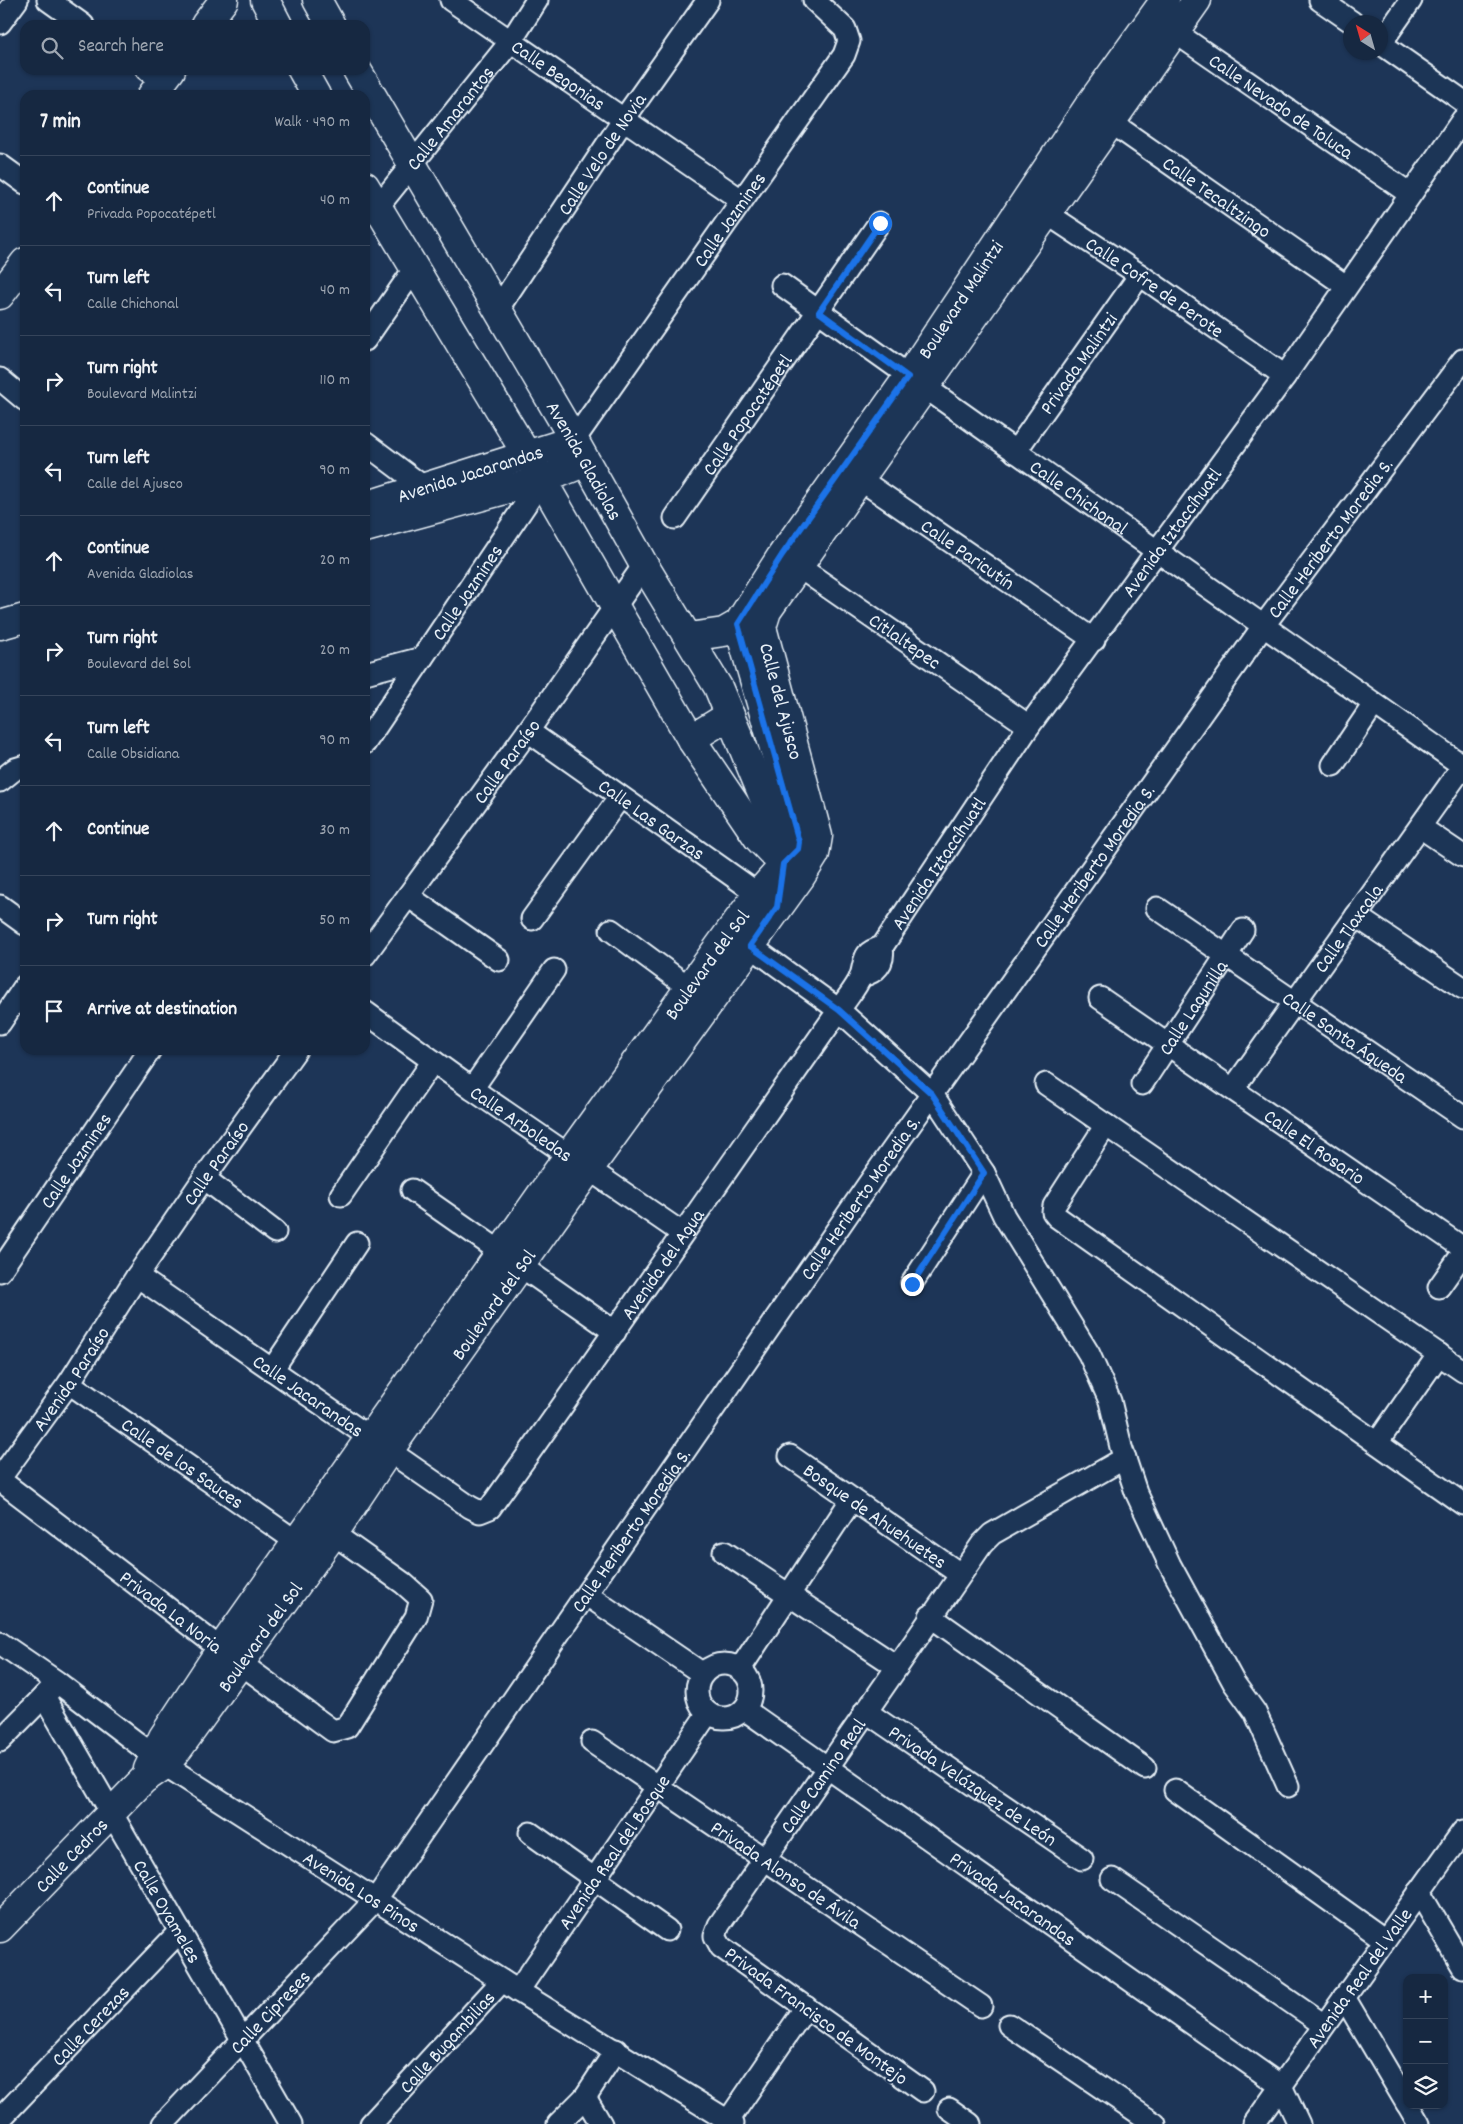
<!DOCTYPE html>
<meta charset="utf-8">
<style>
body{margin:0;font-family:Dekko,sans-serif;background:#23344c;color:#f1f3f6}
.controls{position:absolute;right:15px;bottom:15px;display:grid;overflow:hidden;border-radius:10px;box-shadow:0 1px 4px #0004}
.controls button{width:45px;height:45px;display:grid;place-items:center;padding:0;border:0;border-bottom:1px solid #35445a;background:#162841;color:#f1f3f6;font:25px sans-serif}
.compass{position:absolute;left:1343px;top:15px;width:45px;height:45px;border-radius:50%;background:#162841;box-shadow:0 1px 4px #0004;rotate:323deg}
.stop{position:absolute;width:15px;height:15px;margin:-11px;border:4px solid #1a73e8;border-radius:50%;background:#fff}
.stop.end{background:#1a73e8;border-color:#fff;box-shadow:0 1px 5px #0008}
.list{margin:0;padding:0;list-style:none}
h2{display:flex;justify-content:space-between;align-items:center;height:65px;margin:0;padding:0 20px;font-size:21px}
h2 small{font-size:16px;font-weight:400;color:#9ea6b1}
.list li{display:grid;grid-template-columns:32px 1fr auto;gap:15px;align-items:center;box-sizing:border-box;height:90px;padding:0 20px;border-top:1px solid #35445a}
.list b{display:block;font-size:19px;white-space:nowrap}
.list p{margin:0;font-size:16px;white-space:nowrap;color:#9ea6b1}
.list em{font-size:16px;font-style:normal;color:#9ea6b1}
.icon{flex:none;width:28px;height:28px;fill:none;stroke:currentColor;stroke-width:2;stroke-linecap:round;stroke-linejoin:round}
.map{position:relative;flex:none;width:1463px;height:2124px;overflow:hidden}
.search{position:absolute;background:#162841;box-shadow:0 1px 4px #0004;left:20px;top:20px;width:350px;height:55px;display:flex;align-items:center;gap:12px;box-sizing:border-box;padding:0 18px;border-radius:15px;color:#9ea6b1;font-size:19px}
.panel{position:absolute;background:#162841;box-shadow:0 1px 4px #0004;left:20px;top:90px;width:350px;height:965px;border-radius:15px}
.map>svg:first-child{display:block}
.lines{fill:none;stroke-linecap:round;stroke-linejoin:round}
.street-casing{stroke:#e8f1f8;stroke-width:25}
.secondary-casing{stroke:#e8f1f8;stroke-width:31}
.street{stroke:#1d3557;stroke-width:21}
.secondary{stroke:#1d3557;stroke-width:28}
.route{stroke:#1a73e8;stroke-width:6}
.labels{text-anchor:middle;stroke-width:4;stroke-linejoin:round;paint-order:stroke}
.street-label{font-size:20px;fill:#e8f1f8;stroke:#1d3557}
</style>
<div class="map">
<svg width="1463" height="2124" viewBox="0 0 1463 2124">
<rect width="100%" height="100%" fill="#1d3557"/>
<filter id="ink" filterUnits="userSpaceOnUse"><feTurbulence type="fractalNoise" baseFrequency=".02" numOctaves="2"/><feDisplacementMap in="SourceGraphic" scale="10" xChannelSelector="R" yChannelSelector="G"/><feConvolveMatrix kernelMatrix="1 2 1 2 8 2 1 2 1" color-interpolation-filters="sRGB"/></filter>
<g filter="url(#ink)">
<g class="lines">
<defs>
<g id="street">
<path d="M48,0L83,25"/>
<path id="s1" d="M451,0L741,200"/>
<path d="M1320,0L1352,22"/>
<path d="M0,23L17,0"/>
<path id="s2" d="M1163,24L1410,194"/>
<path d="M1380,43L1463,101"/>
<path d="M1381,43L1411,0"/>
<path d="M147,70L162,81"/>
<path id="s3" d="M1099,114L1346,286"/>
<path d="M0,165L25,183"/>
<path id="s4" d="M1034,205L1140,275L1285,376"/>
<path id="s5" d="M377,208L511,41L537,0"/>
<path id="s6" d="M782,285C1008,448 1236,606 1463,766"/>
<path id="s7" d="M497,310L624,119L708,0"/>
<path d="M365,340L415,268"/>
<path d="M0,379L25,400"/>
<path id="s8" d="M574,440L844,55L849,41L845,29L814,0"/>
<path d="M365,443L433,494"/>
<path id="s9" d="M1015,452L1140,275"/>
<path id="s10" d="M848,471L1094,640"/>
<path id="s11" d="M675,518L879,223"/>
<path id="s12" d="M786,558L1029,726"/>
<path d="M365,673L422,658"/>
<path id="s13" d="M528,731L771,903"/>
<path id="s14" d="M365,743L542,480"/>
<path d="M1333,765L1374,704"/>
<path d="M0,781L15,769L25,766"/>
<path d="M1420,827L1463,856"/>
<path d="M408,896L499,960"/>
<path d="M0,906L25,924"/>
<path id="s15" d="M1157,908L1463,1117"/>
<path d="M1356,916L1463,988"/>
<path d="M532,919L620,797"/>
<path d="M611,930L702,997"/>
<path d="M738,937L839,1010L932,1094L984,1173L1004,1216L1089,1354L1110,1401L1121,1447L1136,1492L1170,1565L1234,1683L1255,1712L1288,1786"/>
<path id="s16" d="M365,955L528,731L644,565"/>
<path d="M861,976C876,973 885,963 882,947"/>
<path id="s17" d="M1100,998L1463,1248"/>
<path id="s18" d="M365,1012L472,1089L682,1233"/>
<path d="M0,1023L25,986"/>
<path d="M1046,1084L1463,1371"/>
<path id="s19" d="M1142,1084L1243,930"/>
<path d="M472,1089L554,970"/>
<path id="s20" d="M1233,1089L1463,766"/>
<path d="M1106,1125L1054,1206L1053,1212L1057,1217L1463,1504"/>
<path d="M204,1178L275,1232"/>
<path d="M412,1190L615,1332"/>
<path d="M341,1195L433,1061"/>
<path id="s21" d="M0,1271L150,1050"/>
<path id="s22" d="M137,1276L470,1507L480,1512L490,1508C608,1343 722,1176 839,1010C846,999 857,987 861,976C866,958 862,953 882,947L1029,726L1285,376L1463,119"/>
<path d="M912,1283L984,1173"/>
<path d="M1439,1287L1463,1253"/>
<path d="M272,1370L357,1243"/>
<path id="s23" d="M69,1383L297,1542"/>
<path d="M1377,1443L1439,1354"/>
<path id="s24" d="M790,1456L960,1574"/>
<path id="s25" d="M0,1478L69,1383L137,1276L204,1178L296,1050"/>
<path id="s26" d="M0,1480L221,1649L333,1731L347,1727L416,1617L421,1599L403,1583L321,1525"/>
<path d="M724,1552L896,1666"/>
<path d="M587,1595L703,1674"/>
<path d="M930,1616L1145,1768"/>
<path id="s27" d="M0,1643L57,1682L171,1769L518,1991L733,2124"/>
<circle cx="724" cy="1691" r="27"/>
<path d="M740,1669L852,1499"/>
<path id="s28" d="M44,1696L291,2124"/>
<path id="s29" d="M744,1709L1281,2086L1299,2124"/>
<path id="s30" d="M865,1711L1082,1859"/>
<path d="M0,1741L52,1688"/>
<path id="s31" d="M592,1742L981,2006"/>
<path d="M1175,1790L1385,1940"/>
<path d="M530,1833L667,1930"/>
<path d="M1112,1879L1324,2025"/>
<path d="M1419,1892L1463,1967"/>
<path id="s32" d="M518,1991L708,1713"/>
<path d="M1344,1997L1407,2104"/>
<path d="M1009,2025L1155,2124"/>
<path id="s33" d="M923,2091L721,1947L715,1936L719,1925L982,1544L992,1534L1125,1458"/>
<path d="M585,2097L601,2124"/>
<path d="M1408,2105L1419,2124"/>
<path d="M949,2109L970,2124"/>
<path id="s34" d="M0,2119L180,1931"/>
<path d="M728,2121L806,2007"/>
<path id="s35" d="M163,2124L376,1899L874,1176L1264,625L1463,360"/>
<path id="s36" d="M371,2124L502,1981"/>
<path d="M558,2124L585,2097L616,2050"/>
<path id="s37" d="M1254,2124L1463,1831"/>
</g>
<g id="secondary">
<path d="M265,0L278,25"/>
<path d="M317,0L331,25"/>
<path d="M205,25L224,0"/>
<path d="M302,70L316,95"/>
<path id="s38" d="M357,70L574,440L644,565L718,687L776,827L783,864L781,878"/>
<path d="M152,95L171,70"/>
<path d="M365,186L542,480L691,739L758,838L784,865"/>
<path d="M0,295L25,262"/>
<path id="s39" d="M365,506L574,440"/>
<path d="M365,528L542,480L586,462"/>
<path d="M0,625L25,618"/>
<path id="s40" d="M689,637L724,632L738,624L782,555L908,377L1088,107L1165,0"/>
<path d="M691,739L730,715"/>
<path id="s41" d="M148,1769L163,1737L221,1649L569,1155L730,931L758,894L798,849L799,834L738,624"/>
<path id="s42" d="M0,1928L143,1780L165,1765L179,1748L334,1533L388,1452L589,1169L800,878L815,854L818,836L762,627L767,611L1197,0"/>
</g>
</defs>
<use href="#street" class="street-casing"/>
<use href="#secondary" class="secondary-casing"/>
<use href="#street" class="street"/>
<use href="#secondary" class="secondary"/>
</g>
</g>
<g class="lines" filter="url(#ink)">
<path class="route" d="M880,223L819,312L908,377L782,555L738,624L799,842L798,849L783,864L777,907L750,946L839,1010L932,1094L984,1173L912,1284"/>
</g>
<g class="labels">
<g class="street-label">
<text dy="7" stroke="none"><textPath href="#s1" startOffset="131">Calle Begonias</textPath></text>
<text dy="7" stroke="none"><textPath href="#s2" startOffset="144">Calle Nevado de Toluca</textPath></text>
<text dy="7" stroke="none"><textPath href="#s5" startOffset="116">Calle Amarantos</textPath></text>
<text dy="7" stroke="none"><textPath href="#s7" startOffset="188">Calle Velo de Novia</textPath></text>
<text dy="7" stroke="none"><textPath href="#s3" startOffset="144">Calle Tecaltzingo</textPath></text>
<text dy="7" stroke="none"><textPath href="#s8" startOffset="270">Calle Jazmines</textPath></text>
<text dy="7" stroke="none"><textPath href="#s4" startOffset="146">Calle Cofre de Perote</textPath></text>
<text dy="7" stroke="none"><textPath href="#s40" startOffset="445">Boulevard Malintzi</textPath></text>
<text dy="7" stroke="none"><textPath href="#s9" startOffset="109">Privada Malintzi</textPath></text>
<text dy="7" stroke="none"><textPath href="#s11" startOffset="126">Calle Popocatépetl</textPath></text>
<text dy="7" stroke="none"><textPath href="#s38" startOffset="452">Avenida Gladiolas</textPath></text>
<text dy="7" stroke="none"><textPath href="#s39" startOffset="110">Avenida Jacarandas</textPath></text>
<text dy="7" stroke="none"><textPath href="#s6" startOffset="365">Calle Chichonal</textPath></text>
<text dy="7" stroke="none"><textPath href="#s22" startOffset="1621">Avenida Iztaccíhuatl</textPath></text>
<text dy="7" stroke="none"><textPath href="#s35" startOffset="1972">Calle Heriberto Moredia S.</textPath></text>
<text dy="7" stroke="none"><textPath href="#s10" startOffset="146">Calle Paricutín</textPath></text>
<text dy="7" stroke="none"><textPath href="#s14" startOffset="182">Calle Jazmines</textPath></text>
<text dy="7" stroke="none"><textPath href="#s12" startOffset="145">Citlaltepec</textPath></text>
<text transform="translate(782 701) rotate(75)" y="7">Calle del Ajusco</text>
<text dy="7" stroke="none"><textPath href="#s16" startOffset="240">Calle Paraíso</textPath></text>
<text dy="7" stroke="none"><textPath href="#s13" startOffset="152">Calle Las Garzas</textPath></text>
<text dy="7" stroke="none"><textPath href="#s22" startOffset="1216">Avenida Iztaccíhuatl</textPath></text>
<text dy="7" stroke="none"><textPath href="#s35" startOffset="1568">Calle Heriberto Moredia S.</textPath></text>
<text dy="7" stroke="none"><textPath href="#s20" startOffset="198">Calle Tlaxcala</textPath></text>
<text dy="7" stroke="none"><textPath href="#s41" startOffset="980">Boulevard del Sol</textPath></text>
<text dy="7" stroke="none"><textPath href="#s19" startOffset="92">Calle Lagunilla</textPath></text>
<text dy="7" stroke="none"><textPath href="#s15" startOffset="228">Calle Santa Águeda</textPath></text>
<text dy="7" stroke="none"><textPath href="#s18" startOffset="192">Calle Arboledas</textPath></text>
<text dy="7" stroke="none"><textPath href="#s17" startOffset="261">Calle El Rosario</textPath></text>
<text dy="7" stroke="none"><textPath href="#s21" startOffset="134">Calle Jazmines</textPath></text>
<text dy="7" stroke="none"><textPath href="#s25" startOffset="382">Calle Paraíso</textPath></text>
<text dy="7" stroke="none"><textPath href="#s35" startOffset="1162">Calle Heriberto Moredia S.</textPath></text>
<text dy="7" stroke="none"><textPath href="#s22" startOffset="726">Avenida del Agua</textPath></text>
<text dy="7" stroke="none"><textPath href="#s42" startOffset="798">Boulevard del Sol</textPath></text>
<text dy="7" stroke="none"><textPath href="#s25" startOffset="122">Avenida Paraíso</textPath></text>
<text dy="7" stroke="none"><textPath href="#s22" startOffset="209">Calle Jacarandas</textPath></text>
<text dy="7" stroke="none"><textPath href="#s23" startOffset="139">Calle de los Sauces</textPath></text>
<text dy="7" stroke="none"><textPath href="#s24" startOffset="104">Bosque de Ahuehuetes</textPath></text>
<text dy="7" stroke="none"><textPath href="#s35" startOffset="758">Calle Heriberto Moredia S.</textPath></text>
<text dy="7" stroke="none"><textPath href="#s26" startOffset="216">Privada La Noria</textPath></text>
<text dy="7" stroke="none"><textPath href="#s42" startOffset="392">Boulevard del Sol</textPath></text>
<text dy="7" stroke="none"><textPath href="#s33" startOffset="454">Calle Camino Real</textPath></text>
<text dy="7" stroke="none"><textPath href="#s30" startOffset="131">Privada Velázquez de León</textPath></text>
<text dy="7" stroke="none"><textPath href="#s32" startOffset="169">Avenida Real del Bosque</textPath></text>
<text dy="7" stroke="none"><textPath href="#s42" startOffset="102">Calle Cedros</textPath></text>
<text dy="7" stroke="none"><textPath href="#s31" startOffset="235">Privada Alonso de Ávila</textPath></text>
<text dy="7" stroke="none"><textPath href="#s27" startOffset="439">Avenida Los Pinos</textPath></text>
<text dy="7" stroke="none"><textPath href="#s29" startOffset="329">Privada Jacarandas</textPath></text>
<text dy="7" stroke="none"><textPath href="#s28" startOffset="248">Calle Oyameles</textPath></text>
<text dy="7" stroke="none"><textPath href="#s37" startOffset="180">Avenida Real del Valle</textPath></text>
<text dy="7" stroke="none"><textPath href="#s35" startOffset="155">Calle Cipreses</textPath></text>
<text transform="translate(817 2015) rotate(36)" y="7">Privada Francisco de Montejo</text>
<text dy="7" stroke="none"><textPath href="#s34" startOffset="130">Calle Cerezas</textPath></text>
<text dy="7" stroke="none"><textPath href="#s36" startOffset="112">Calle Bugambilias</textPath></text>
</g>
</g>
</svg>
<div class="controls">
<button>+</button>
<button>−</button>
<button><svg class="icon" aria-label="layers" viewBox="0 0 24 24"><path d="M12 4l9 5-9 5-9-5zM3 14l9 5 9-5"/></svg></button>
</div>
<svg class="compass" viewBox="-18 -18 36 36"><path d="M0-13l5 13h-10z" fill="#e53935"/><path d="M0 13l5-13h-10z" fill="#9ea6b1"/></svg>
<div class="stop" style="left:880px;top:223px"></div>
<div class="stop end" style="left:912px;top:1284px"></div>
<div class="search"><svg class="icon" aria-label="search" viewBox="0 0 24 24"><circle cx="10" cy="10" r="6"/><path d="M15 15l6 6"/></svg>Search here</div>
<section class="panel">
<h2>7 min<small>Walk · 490 m</small></h2>
<ul class="list">
<li><svg class="icon" aria-label="ahead" viewBox="0 0 24 24"><path d="M12 20V5M6 11l6-6 6 6"/></svg><div><b>Continue</b><p>Privada Popocatépetl</p></div><em>40 m</em></li>
<li><svg class="icon" aria-label="left" viewBox="0 0 24 24"><path d="M17 20v-9H6M10 6l-5 5 5 5"/></svg><div><b>Turn left</b><p>Calle Chichonal</p></div><em>40 m</em></li>
<li><svg class="icon" aria-label="right" viewBox="0 0 24 24"><path d="M7 20v-9h11M14 6l5 5-5 5"/></svg><div><b>Turn right</b><p>Boulevard Malintzi</p></div><em>110 m</em></li>
<li><svg class="icon" aria-label="left" viewBox="0 0 24 24"><path d="M17 20v-9H6M10 6l-5 5 5 5"/></svg><div><b>Turn left</b><p>Calle del Ajusco</p></div><em>90 m</em></li>
<li><svg class="icon" aria-label="ahead" viewBox="0 0 24 24"><path d="M12 20V5M6 11l6-6 6 6"/></svg><div><b>Continue</b><p>Avenida Gladiolas</p></div><em>20 m</em></li>
<li><svg class="icon" aria-label="right" viewBox="0 0 24 24"><path d="M7 20v-9h11M14 6l5 5-5 5"/></svg><div><b>Turn right</b><p>Boulevard del Sol</p></div><em>20 m</em></li>
<li><svg class="icon" aria-label="left" viewBox="0 0 24 24"><path d="M17 20v-9H6M10 6l-5 5 5 5"/></svg><div><b>Turn left</b><p>Calle Obsidiana</p></div><em>90 m</em></li>
<li><svg class="icon" aria-label="ahead" viewBox="0 0 24 24"><path d="M12 20V5M6 11l6-6 6 6"/></svg><div><b>Continue</b></div><em>30 m</em></li>
<li><svg class="icon" aria-label="right" viewBox="0 0 24 24"><path d="M7 20v-9h11M14 6l5 5-5 5"/></svg><div><b>Turn right</b></div><em>50 m</em></li>
<li><svg class="icon" aria-label="arrive" viewBox="0 0 24 24"><path d="M6 21V4h12l-3 4 3 4H6"/></svg><div><b>Arrive at destination</b></div></li>
</ul>
</section>
</div>
